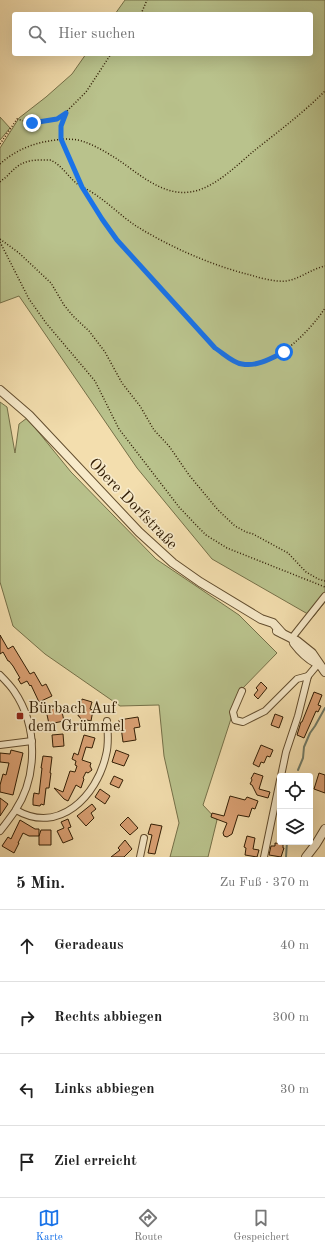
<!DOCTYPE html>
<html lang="de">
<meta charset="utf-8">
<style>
body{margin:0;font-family:"Old Standard TT",serif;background:#f2f2f2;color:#222}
.controls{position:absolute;right:12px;bottom:12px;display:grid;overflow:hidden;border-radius:4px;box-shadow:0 4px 16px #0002}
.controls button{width:36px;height:36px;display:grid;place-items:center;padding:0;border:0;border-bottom:1px solid #e0e0e0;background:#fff;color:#222;font:20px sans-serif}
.stop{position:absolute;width:12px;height:12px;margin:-9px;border:3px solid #1a73e8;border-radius:50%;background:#fff}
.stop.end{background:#1a73e8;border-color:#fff;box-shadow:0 1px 4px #0008}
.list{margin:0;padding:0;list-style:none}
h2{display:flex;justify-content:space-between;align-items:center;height:52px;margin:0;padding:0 16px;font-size:17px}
h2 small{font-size:13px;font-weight:400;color:#767676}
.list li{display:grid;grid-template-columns:26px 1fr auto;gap:12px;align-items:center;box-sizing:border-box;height:72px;padding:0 16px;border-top:1px solid #e0e0e0}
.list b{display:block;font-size:15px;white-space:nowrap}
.list em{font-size:13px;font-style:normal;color:#767676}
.icon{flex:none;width:22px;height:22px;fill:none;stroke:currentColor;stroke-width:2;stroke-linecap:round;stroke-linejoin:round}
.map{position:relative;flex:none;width:325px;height:857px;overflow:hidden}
.search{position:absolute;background:#fff;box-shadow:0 4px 16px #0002;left:12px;right:12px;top:12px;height:44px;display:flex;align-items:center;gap:10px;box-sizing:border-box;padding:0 14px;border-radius:4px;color:#767676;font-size:15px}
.sheet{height:340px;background:#fff}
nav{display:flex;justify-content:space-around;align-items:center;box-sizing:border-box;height:56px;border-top:1px solid #e0e0e0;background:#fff;font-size:11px;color:#767676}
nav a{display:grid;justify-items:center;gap:2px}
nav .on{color:#1a73e8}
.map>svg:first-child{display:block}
.green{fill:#b9c28c;stroke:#757048}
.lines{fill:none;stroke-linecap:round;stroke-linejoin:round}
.stream{stroke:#717c69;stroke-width:2}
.building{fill:#dca275;stroke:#311d04}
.minor-casing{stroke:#624d2e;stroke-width:8}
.tertiary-casing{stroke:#624d2e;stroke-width:10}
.path{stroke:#311d04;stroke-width:1.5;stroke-dasharray:1 2;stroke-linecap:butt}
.minor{stroke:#f7eaca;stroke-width:6}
.tertiary{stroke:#f7eaca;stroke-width:8}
.route{stroke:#1a73e8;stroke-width:5}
.poi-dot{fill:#8f2418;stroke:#f7eaca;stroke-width:1.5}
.labels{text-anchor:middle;stroke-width:3.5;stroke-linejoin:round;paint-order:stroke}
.street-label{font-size:16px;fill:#311d04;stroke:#f7eaca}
.poi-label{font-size:16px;fill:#311d04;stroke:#f7eaca;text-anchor:start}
</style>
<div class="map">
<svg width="325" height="857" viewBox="0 0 325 857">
<rect width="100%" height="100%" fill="#f3deae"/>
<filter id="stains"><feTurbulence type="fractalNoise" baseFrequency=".005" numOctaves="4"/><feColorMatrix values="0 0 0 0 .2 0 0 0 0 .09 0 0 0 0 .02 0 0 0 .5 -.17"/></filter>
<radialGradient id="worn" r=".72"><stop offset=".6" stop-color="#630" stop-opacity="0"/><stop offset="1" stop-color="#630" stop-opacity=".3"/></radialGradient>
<g class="green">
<path d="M125,0H325V602L313,617L212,559L137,468L19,296L0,303V148L19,118L46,97L72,74L86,54H311V14H115Z"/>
<path d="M0,117L10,128L0,140Z"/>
<path d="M0,402L7,407L15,453L19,424L27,418L71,472L156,559L239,615L277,653L240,691L203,805L217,820L208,857H170L179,823L164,756L159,705L120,706L45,654L13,626L0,582Z"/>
</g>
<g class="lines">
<g class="stream">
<path d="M298,770L303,758L304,747L310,733L315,726L325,708"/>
<path d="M297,776V774"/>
<path d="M286,857L287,842"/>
</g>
</g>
<g class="building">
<path d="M0,635L8,649L13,646L30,674L34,672L42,686L46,684L52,696L39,702L31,685L30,686L27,681L21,684L18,679L20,678L13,666L9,661H8L3,652L0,654Z"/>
<path d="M261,682L267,688L258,699L254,695L258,690L256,688Z"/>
<path d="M314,692L322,695L318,705L321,706L318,712L316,711L304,738L297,735L301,722H302Z"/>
<path d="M82,699L92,702L90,709L93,710L91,721L87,720L85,721H82L79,716H78Z"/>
<path d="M61,707L64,721L49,724L46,710Z"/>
<path d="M275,714L283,717L279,728L271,725Z"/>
<path d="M138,717L140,727L134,728L136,740L123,742L121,727H119V720Z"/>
<path d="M63,734L64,746L53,747L52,735Z"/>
<path d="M84,735L95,738L92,748L86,747L82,760L91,763L90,766L92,770L88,773L86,772L83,778L84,779L81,788L76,785L68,801L64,799L54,788L63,792L70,771L75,772L77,766L75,765L76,761L72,759L74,753L78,755Z"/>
<path d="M261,745L273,750L270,757L267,756L264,763L261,762L259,767L253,764Z"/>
<path d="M11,750L23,753L13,795L0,792V785L3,774L6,775L9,763L0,762V753L10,754Z"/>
<path d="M116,750L129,755L124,766L112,762Z"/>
<path d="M43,756L52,757L50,773H51L49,788H46L44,805L41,804L40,806L33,805V799L34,793L39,794L42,768H41Z"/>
<path d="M254,773L263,776L259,789L270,792L268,798L257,795L252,785L250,784L252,780L251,778L252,777Z"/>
<path d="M319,773L325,775V793L314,789Z"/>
<path d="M114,776L123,780L119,788L110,784Z"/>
<path d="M100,789L110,796L105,804L95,797Z"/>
<path d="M230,796L245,800L247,797L258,801L255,809L252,808L249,817L238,815L232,834L227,837L224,836L223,833L227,823L211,817L212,813L224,816Z"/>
<path d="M0,798L8,804L0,816Z"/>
<path d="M92,804L96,809L91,813L94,818L86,826L77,816Z"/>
<path d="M128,817L138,828L130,835L120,825Z"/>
<path d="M68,819L71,827L68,828L73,839L63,843L57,831L64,828L61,822Z"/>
<path d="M20,820L35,829H39V836L41,830H51V845H39V836H29L23,833L18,843H19L14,853L2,846L8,837L11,839Z"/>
<path d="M151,824L162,826L155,854L148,853L152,835L148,834Z"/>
<path d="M247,836L255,838L253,849L259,850L257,857L245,855L246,848L244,847Z"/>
<path d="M125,840L132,849L124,857H111L120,850L118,848Z"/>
<path d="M275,843L283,844V848H284L281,857L269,855L271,846H275Z"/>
</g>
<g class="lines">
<defs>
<g id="minor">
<path d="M291,639L325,596"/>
<path d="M0,675C5,680 10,685 14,691C38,726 38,776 15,811C10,818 5,825 0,831"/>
<path d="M242,691L233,712L235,720L243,722L265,711L297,679L308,676"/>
<path d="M0,745L32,741"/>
<path d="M281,776L286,752L298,716L308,676L318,664"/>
<path d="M16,810C59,835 97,796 106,755C109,744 108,732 107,721"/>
<path d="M140,857L144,838"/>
<path d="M264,857L280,780"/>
</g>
<g id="tertiary">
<path d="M0,390L29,415L139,532L173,563L200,582L261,619L273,623L282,633"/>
<path d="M277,631L297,641L312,653L325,672"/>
<path d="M294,643C300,651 307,658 316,663"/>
<path d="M306,857L316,844L325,829"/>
</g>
</defs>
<use href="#minor" class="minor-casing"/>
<use href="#tertiary" class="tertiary-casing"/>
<g class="path">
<path d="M141,14L147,0"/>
<path d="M66,113L61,126V139L82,187L102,219L117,240L215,348C223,353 232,362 241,364C271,372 311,330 325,308"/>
<path d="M0,144L17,119L32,123L61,117L86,92L111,54"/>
<path d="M0,164C13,152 30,144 49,141C60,139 71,138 82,141C94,145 106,152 117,159C138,173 162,196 190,192C214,189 237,165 255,150C279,131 303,113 325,91"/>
<path d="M0,182C3,179 7,177 9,174C19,164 25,160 41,160C44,160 47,160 50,160C63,165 70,181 82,187C102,196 118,214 136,226C170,247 211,265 250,275C261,278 274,282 286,281C300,279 311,269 325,266"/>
<path d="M0,239L19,253L51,283L64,305L73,316L89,331L105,352L122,383L140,406L154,430L169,446L189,475L218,510L235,526L246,532L253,534L288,553L306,572L318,579L325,581"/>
<path d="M0,242L29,299L46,323L95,381L119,429L179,507L197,526L206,535L227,548L325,587"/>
</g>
<use href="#minor" class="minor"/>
<use href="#tertiary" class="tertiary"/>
</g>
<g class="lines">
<path class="route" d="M32,123L57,119L66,113L61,126V139L82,187L102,219L117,240L215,348C223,353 233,363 242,364C257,367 272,358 284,352"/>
</g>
<rect class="poi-dot" x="16" y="712" width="8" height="8" rx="2"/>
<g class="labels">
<g class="street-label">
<text transform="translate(134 503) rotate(46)" y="6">Obere Dorfstraße</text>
</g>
<g class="poi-label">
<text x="28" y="713">Bürbach Auf<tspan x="28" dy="18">dem Grümmel</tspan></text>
</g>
</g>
<rect width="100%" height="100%" filter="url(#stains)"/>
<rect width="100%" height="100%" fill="url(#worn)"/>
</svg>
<div class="controls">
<button><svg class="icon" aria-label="locate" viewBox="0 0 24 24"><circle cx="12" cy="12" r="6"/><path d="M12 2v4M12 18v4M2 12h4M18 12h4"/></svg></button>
<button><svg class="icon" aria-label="layers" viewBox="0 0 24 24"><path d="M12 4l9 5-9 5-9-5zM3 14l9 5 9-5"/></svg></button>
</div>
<div class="stop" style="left:284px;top:352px"></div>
<div class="stop end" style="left:32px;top:123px"></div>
<div class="search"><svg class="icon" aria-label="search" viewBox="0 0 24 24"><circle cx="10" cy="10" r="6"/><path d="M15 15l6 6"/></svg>Hier suchen</div>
</div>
<section class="sheet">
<h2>5 Min.<small>Zu Fuß · 370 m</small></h2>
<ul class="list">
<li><svg class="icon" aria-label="ahead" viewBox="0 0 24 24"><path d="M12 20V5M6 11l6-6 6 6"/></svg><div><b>Geradeaus</b></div><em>40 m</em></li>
<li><svg class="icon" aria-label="right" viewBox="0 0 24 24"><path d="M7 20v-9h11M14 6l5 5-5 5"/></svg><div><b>Rechts abbiegen</b></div><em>300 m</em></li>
<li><svg class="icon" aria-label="left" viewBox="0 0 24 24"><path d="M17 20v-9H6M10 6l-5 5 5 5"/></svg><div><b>Links abbiegen</b></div><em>30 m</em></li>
<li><svg class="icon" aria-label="arrive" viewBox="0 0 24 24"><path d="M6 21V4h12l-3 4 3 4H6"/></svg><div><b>Ziel erreicht</b></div></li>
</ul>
</section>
<nav>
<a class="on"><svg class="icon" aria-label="map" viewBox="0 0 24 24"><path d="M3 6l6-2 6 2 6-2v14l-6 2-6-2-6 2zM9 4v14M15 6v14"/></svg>Karte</a>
<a><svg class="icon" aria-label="directions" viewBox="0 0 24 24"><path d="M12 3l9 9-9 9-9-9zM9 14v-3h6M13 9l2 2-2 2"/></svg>Route</a>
<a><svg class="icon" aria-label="saved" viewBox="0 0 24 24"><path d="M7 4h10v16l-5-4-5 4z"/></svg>Gespeichert</a>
</nav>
